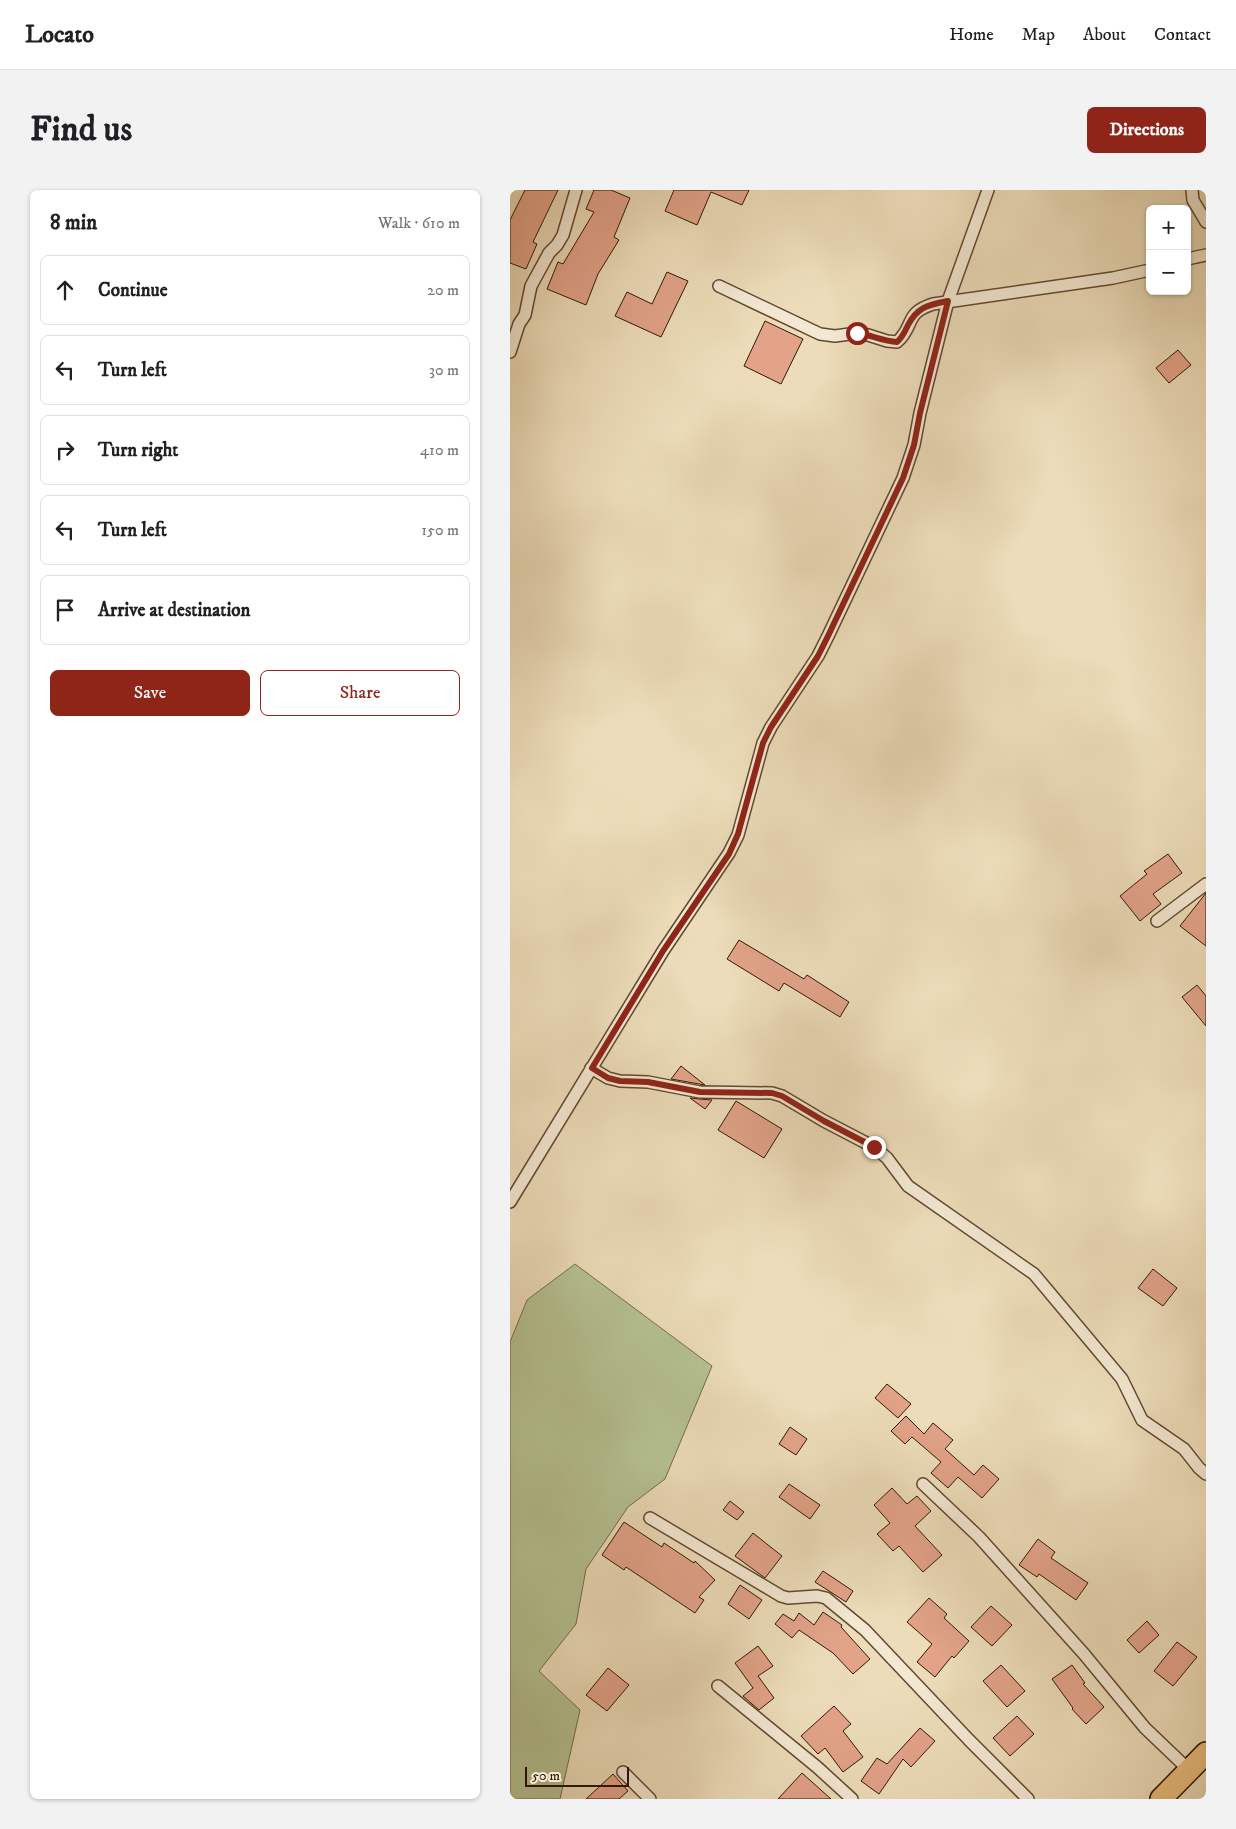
<!DOCTYPE html>
<meta charset="utf-8">
<style>
body{margin:0;font-family:"IM FELL DW Pica",serif;background:#f2f2f2;color:#202124}
.controls{position:absolute;right:15px;top:15px;display:grid;overflow:hidden;border-radius:8px;box-shadow:0 1px 4px #0004}
.controls button{width:45px;height:45px;display:grid;place-items:center;padding:0;border:0;border-bottom:1px solid #e0e0e0;background:#fff;color:#202124;font:25px sans-serif}
.scale{position:absolute;left:15px;bottom:12px;width:104px;box-sizing:border-box;padding-left:5px;border:2px solid #351704;border-top:0;font-size:14px;line-height:18px;white-space:nowrap;color:#351704;-webkit-text-stroke:4px #f3e8d2;paint-order:stroke}
.stop{position:absolute;width:15px;height:15px;margin:-11px;border:4px solid #8f2418;border-radius:50%;background:#fff}
.stop.end{background:#8f2418;border-color:#fff;box-shadow:0 1px 5px #0008}
.list{margin:0;padding:0;list-style:none}
h2{display:flex;justify-content:space-between;align-items:center;height:65px;margin:0;padding:0 20px;font-size:21px}
h2 small{font-size:16px;font-weight:400;color:#757577}
.list li{display:grid;grid-template-columns:32px 1fr auto;gap:15px;align-items:center;box-sizing:border-box;height:70px;margin:0 10px 10px;padding:0 10px;border:1px solid #e0e0e0;border-radius:8px}
.list b{display:block;font-size:19px;white-space:nowrap}
.list em{font-size:16px;font-style:normal;color:#757577}
.actions{display:flex;gap:10px;padding:15px 20px}
.actions a{flex:1;padding:11px 0;border:1px solid #8f2418;border-radius:8px;text-align:center;font-size:18px;color:#8f2418}
.actions .main{background:#8f2418;color:#fff}
.icon{flex:none;width:28px;height:28px;fill:none;stroke:currentColor;stroke-width:2;stroke-linecap:round;stroke-linejoin:round}
.map{position:relative;flex:none;width:696px;height:1609px;overflow:hidden;border-radius:8px}
header{display:flex;align-items:center;gap:30px;box-sizing:border-box;height:70px;padding:0 25px;background:#fff;border-bottom:1px solid #e0e0e0}
header strong{font-size:24px}
nav{display:flex;gap:28px;margin-inline-start:auto;font-size:18px}
.intro{display:flex;align-items:center;justify-content:space-between;box-sizing:border-box;height:120px;padding:0 30px}
h1{margin:0;font-size:35px}
.button{padding:12px 22px;border-radius:8px;background:#8f2418;color:#fff;font-size:18px;font-weight:700}
main{display:flex;gap:30px;padding:0 30px}
aside{flex:1;background:#fff;border-radius:8px;box-shadow:0 1px 4px #0004}
.map>svg:first-child{display:block}
.green{fill:#b5c191;stroke:#756c4a}
.building{fill:#e2a389;stroke:#351704}
.lines{fill:none;stroke-linecap:round;stroke-linejoin:round}
.street-casing{stroke:#634831;stroke-width:14}
.highway-casing{stroke:#351704;stroke-width:24}
.street{stroke:#f3e8d2;stroke-width:11}
.highway{stroke:#e6be7c;stroke-width:21}
.route{stroke:#8f2418;stroke-width:6}
</style>
<header>
<strong>Locato</strong>
<nav><a>Home</a><a>Map</a><a>About</a><a>Contact</a></nav>
</header>
<div class="intro"><h1>Find us</h1><a class="button">Directions</a></div>
<main>
<aside>
<h2>8 min<small>Walk · 610 m</small></h2>
<ul class="list">
<li><svg class="icon" aria-label="ahead" viewBox="0 0 24 24"><path d="M12 20V5M6 11l6-6 6 6"/></svg><div><b>Continue</b></div><em>20 m</em></li>
<li><svg class="icon" aria-label="left" viewBox="0 0 24 24"><path d="M17 20v-9H6M10 6l-5 5 5 5"/></svg><div><b>Turn left</b></div><em>30 m</em></li>
<li><svg class="icon" aria-label="right" viewBox="0 0 24 24"><path d="M7 20v-9h11M14 6l5 5-5 5"/></svg><div><b>Turn right</b></div><em>410 m</em></li>
<li><svg class="icon" aria-label="left" viewBox="0 0 24 24"><path d="M17 20v-9H6M10 6l-5 5 5 5"/></svg><div><b>Turn left</b></div><em>150 m</em></li>
<li><svg class="icon" aria-label="arrive" viewBox="0 0 24 24"><path d="M6 21V4h12l-3 4 3 4H6"/></svg><div><b>Arrive at destination</b></div></li>
</ul>
<div class="actions"><a class="main">Save</a><a>Share</a></div>
</aside>
<div class="map">
<svg width="696" height="1609" viewBox="0 0 696 1609">
<rect width="100%" height="100%" fill="#ecdcb9"/>
<filter id="stains"><feTurbulence type="fractalNoise" baseFrequency=".004" numOctaves="4"/><feColorMatrix values="0 0 0 0 .2 0 0 0 0 .09 0 0 0 0 .02 0 0 0 .5 -.17"/></filter>
<radialGradient id="worn" r=".72"><stop offset=".6" stop-color="#630" stop-opacity="0"/><stop offset="1" stop-color="#630" stop-opacity=".3"/></radialGradient>
<path class="green" d="M65,1074L202,1176L155,1289L118,1317L76,1379L66,1434L29,1481L70,1520L50,1609H0V1152L17,1110Z"/>
<g class="building">
<path d="M15,0H48L23,52L27,54L16,79L0,73V30Z"/>
<path d="M84,0H101L120,8L104,47L109,50L88,84L76,115L37,99L48,72L53,74L84,22L76,19Z"/>
<path d="M164,0H239L232,15L201,2L187,35L155,21Z"/>
<path d="M157,82L178,91L151,147L105,126L117,102L142,114Z"/>
<path d="M255,131L293,149L271,194L234,176Z"/>
<path d="M668,160L681,175L659,193L646,178Z"/>
<path d="M658,664L672,683L643,704L651,714L630,731L610,706L637,684L634,681Z"/>
<path d="M696,703V756L670,736Z"/>
<path d="M229,750L294,789L297,785L339,812L330,827L274,793L269,801L217,769Z"/>
<path d="M687,795L696,806V836L672,807Z"/>
<path d="M171,876L195,895L161,889Z"/>
<path d="M180,908L190,909L202,910L195,919Z"/>
<path d="M226,911L272,939L254,968L208,940Z"/>
<path d="M643,1079L667,1098L653,1116L628,1098Z"/>
<path d="M377,1194L401,1214L388,1228L365,1208Z"/>
<path d="M396,1226L414,1244L423,1233L443,1250L435,1259L464,1285L473,1275L489,1289L472,1308L448,1287L438,1298L421,1283L431,1272L402,1247L395,1254L381,1241Z"/>
<path d="M280,1237L297,1249L286,1265L269,1254Z"/>
<path d="M279,1294L310,1315L300,1329L269,1307Z"/>
<path d="M382,1298L397,1314L407,1306L421,1321L405,1336L432,1365L413,1382L389,1356L383,1361L367,1344L380,1333L364,1315Z"/>
<path d="M220,1311L234,1322L227,1330L213,1320Z"/>
<path d="M114,1332L152,1357L154,1353L184,1373L185,1371L205,1390L189,1407L194,1410L185,1423L116,1377L114,1380L92,1365Z"/>
<path d="M243,1343L272,1366L255,1388L225,1366Z"/>
<path d="M528,1349L545,1362L541,1368L578,1393L566,1410L529,1384L527,1387L509,1375Z"/>
<path d="M313,1381L343,1401L336,1412L305,1392Z"/>
<path d="M230,1395L252,1410L239,1429L218,1414Z"/>
<path d="M419,1408L437,1424L434,1428L459,1451L444,1468L442,1466L425,1487L407,1472L422,1454L397,1432Z"/>
<path d="M481,1416L502,1435L482,1456L461,1437Z"/>
<path d="M313,1422L332,1435L331,1437L360,1469L343,1484L323,1463L289,1440L282,1448L265,1434L273,1424L284,1431L289,1423L304,1435Z"/>
<path d="M637,1431L649,1445L629,1463L617,1450Z"/>
<path d="M667,1452L687,1467L663,1496L644,1481Z"/>
<path d="M248,1456L263,1476L248,1486L264,1508L249,1520L233,1506L243,1498L225,1473Z"/>
<path d="M491,1475L515,1501L497,1517L473,1491Z"/>
<path d="M562,1475L575,1493L573,1494L594,1517L576,1534L562,1519L563,1518L542,1489Z"/>
<path d="M98,1478L119,1495L97,1521L76,1505Z"/>
<path d="M324,1516L341,1534L333,1541L353,1567L333,1582L315,1558L308,1564L291,1546Z"/>
<path d="M507,1526L524,1544L500,1566L483,1548Z"/>
<path d="M410,1538L425,1551L401,1577L393,1569L369,1604L351,1591L367,1568L377,1574Z"/>
<path d="M292,1583L321,1609H268Z"/>
<path d="M103,1584L118,1601L109,1609H76Z"/>
</g>
<g class="lines">
<defs>
<g id="street">
<path d="M682,0L683,10L696,32"/>
<path d="M677,69L696,65"/>
<path d="M209,96L310,144L325,146L347,143L358,145L377,151L387,152C405,136 394,123 423,114L603,88L640,80"/>
<path d="M0,162L9,134L15,125L21,96L39,63L47,55L53,45L66,0"/>
<path d="M647,731L696,694"/>
<path d="M81,878L98,888L110,891L138,892L190,902L262,903L272,906L314,931L364,957L377,968L398,996L524,1084L612,1189L632,1230L674,1259L689,1278L696,1284"/>
<path d="M0,1012L153,761L219,663L228,645L253,553L261,537L308,466L318,446L393,288L404,255L410,223L438,111L478,0"/>
<path d="M413,1294L469,1347L574,1464L635,1538L679,1580"/>
<path d="M140,1328L271,1406L278,1408L307,1406L316,1408L355,1440L459,1550L518,1609"/>
<path d="M208,1496L307,1577L342,1609"/>
<path d="M113,1582L140,1609"/>
</g>
<path id="highway" d="M651,1609L696,1563"/>
</defs>
<use href="#street" class="street-casing"/>
<use href="#highway" class="highway-casing"/>
<use href="#street" class="street"/>
<use href="#highway" class="highway"/>
</g>
<g class="lines">
<path class="route" d="M347,143C361,145 373,151 387,152C393,147 395,141 398,135C408,116 419,115 438,111L410,223L404,255L393,288L318,446L308,466L261,537L253,553L228,644L219,664L153,761L82,878L98,888L110,891L138,892L190,902L262,903L272,906L314,931L364,957"/>
</g>
<rect width="100%" height="100%" filter="url(#stains)"/>
<rect width="100%" height="100%" fill="url(#worn)"/>
</svg>
<div class="controls">
<button>+</button>
<button>−</button>
</div>
<div class="scale">50 m</div>
<div class="stop" style="left:347px;top:143px"></div>
<div class="stop end" style="left:364px;top:957px"></div>
</div>
</main>
